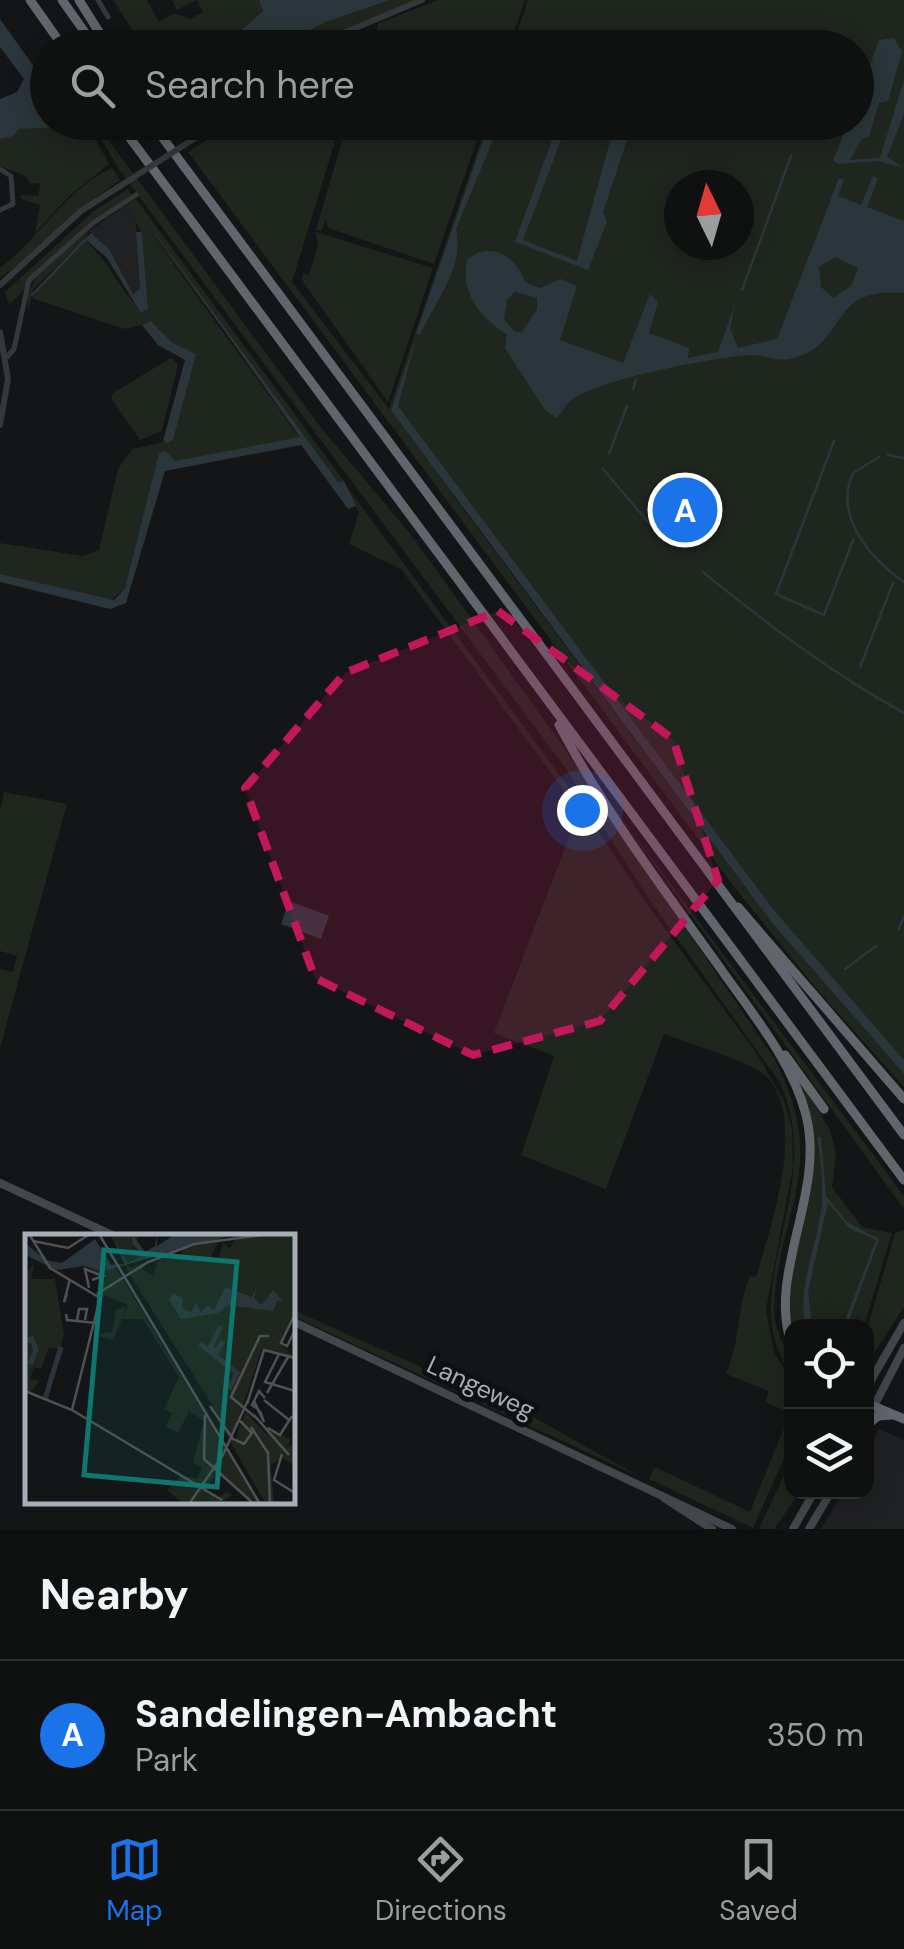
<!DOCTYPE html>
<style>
body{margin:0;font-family:"DM Sans",sans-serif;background:#181919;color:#f1f3f6}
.controls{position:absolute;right:30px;bottom:30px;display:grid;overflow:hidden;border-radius:20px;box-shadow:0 5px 25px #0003}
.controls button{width:90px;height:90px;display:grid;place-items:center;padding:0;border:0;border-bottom:2px solid #2f3030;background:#0f1010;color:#f1f3f6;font:50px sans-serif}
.compass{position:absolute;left:664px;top:170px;width:90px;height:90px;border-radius:50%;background:#0f1010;box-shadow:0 5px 25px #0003;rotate:355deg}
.you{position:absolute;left:582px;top:810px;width:35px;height:35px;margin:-25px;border:8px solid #fff;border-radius:50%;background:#1a73e8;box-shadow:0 0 0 15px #1a73e833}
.badge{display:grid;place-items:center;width:65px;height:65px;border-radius:50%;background:#1a73e8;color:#fff;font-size:32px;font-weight:700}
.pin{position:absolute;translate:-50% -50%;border:5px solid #fff;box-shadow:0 2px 10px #0006}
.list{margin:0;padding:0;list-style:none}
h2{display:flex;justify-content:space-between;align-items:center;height:130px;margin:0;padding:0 40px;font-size:42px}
h2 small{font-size:32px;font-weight:400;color:#9b9d9f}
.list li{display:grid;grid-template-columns:65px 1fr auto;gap:30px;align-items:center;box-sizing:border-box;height:150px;padding:0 40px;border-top:2px solid #2f3030}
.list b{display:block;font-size:38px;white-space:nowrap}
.list p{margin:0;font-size:32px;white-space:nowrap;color:#9b9d9f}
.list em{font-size:32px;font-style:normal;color:#9b9d9f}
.icon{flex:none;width:55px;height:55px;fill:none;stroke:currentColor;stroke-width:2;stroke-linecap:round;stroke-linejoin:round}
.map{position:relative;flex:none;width:904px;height:1529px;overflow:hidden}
.search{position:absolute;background:#0f1010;box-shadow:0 5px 25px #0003;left:30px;right:30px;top:30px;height:110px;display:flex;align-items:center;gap:25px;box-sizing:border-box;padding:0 35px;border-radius:55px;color:#9b9d9f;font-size:38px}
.sheet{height:280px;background:#0f1010}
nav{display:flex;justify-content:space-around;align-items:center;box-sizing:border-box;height:140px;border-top:2px solid #2f3030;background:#0f1010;font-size:28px;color:#9b9d9f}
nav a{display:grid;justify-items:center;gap:5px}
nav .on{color:#1a73e8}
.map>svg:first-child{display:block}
.built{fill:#202123}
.green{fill:#1f261e;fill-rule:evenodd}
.water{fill:#2a363b;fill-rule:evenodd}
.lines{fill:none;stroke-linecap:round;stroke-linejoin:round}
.stream{stroke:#2a363b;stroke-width:2.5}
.minor{stroke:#35373b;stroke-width:5}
.tertiary{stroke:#35373b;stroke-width:6}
.secondary{stroke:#43474b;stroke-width:8}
.motorway{stroke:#61666d;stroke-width:9}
.tertiary-bridge{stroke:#35373b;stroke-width:6}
.marked{fill:#c2185b;fill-opacity:0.2;stroke:#c2185b;stroke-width:8;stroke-dasharray:20 12;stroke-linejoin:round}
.labels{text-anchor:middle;stroke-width:10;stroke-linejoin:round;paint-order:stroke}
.street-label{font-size:25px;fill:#a6aeb7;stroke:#0f1011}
.inset-river{fill:none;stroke:#2a363b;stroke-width:5}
.inset-road{fill:none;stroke:#4e5256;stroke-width:2.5}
.view{fill:#0f766e;fill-opacity:0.15;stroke:#0f766e;stroke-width:5}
.inset-edge{fill:none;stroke:#a6aeb7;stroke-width:5}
</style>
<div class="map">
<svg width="904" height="1529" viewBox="0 0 904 1529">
<rect width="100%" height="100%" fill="#141516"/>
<g class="built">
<path d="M126,205L136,223L140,290L132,294L109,249L89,231Z"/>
<path d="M879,1429L904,1440V1529H821L843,1492H866L867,1450Z"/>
</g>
<g class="green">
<path d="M113,0H147L159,22L174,13L190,19L203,12L197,0L177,10L172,0H259L263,11L222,47H143Z"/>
<path d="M390,0H417L303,47L278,48L326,22Z"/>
<path d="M439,0H525L509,47H371L379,23Z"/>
<path d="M528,0H904V1068L775,915L438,475L772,923L904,1074V1087L819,992L731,883L188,152L233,123H304L338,132L292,282L389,409L487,123L856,122V48L512,47ZM679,185H739V245H679Z"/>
<path d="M69,123H87L109,164L69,196L35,233L40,205L21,199V195L38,196L41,183L30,184L27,177L0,166V139L19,129L67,127Z"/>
<path d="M92,123H96L319,425L412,536L562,745L775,1060C830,1170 779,1205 774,1308C773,1333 791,1351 791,1374C731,1291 829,1190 780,1083L649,899L564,766L118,168Z"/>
<path d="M347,123H483L434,264L328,228L326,219L321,231L316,230Z"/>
<path d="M112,168L120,180C76,209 43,251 0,277V268C39,239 68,187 112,168Z"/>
<path d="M128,189L133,196L95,220L9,305L5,292L94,211Z"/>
<path d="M136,199L344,481L338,483L140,218L300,438L175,461L171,457L157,464L125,588L110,601L0,574V543L83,556L99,550L118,469L132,449L173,440L195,354L173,343L153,322L124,329L32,298L71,253L33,289L28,311C22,276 65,252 89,231L85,240C112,264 119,292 144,312L148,309L142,233L126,205Z"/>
<path d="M316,232L433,268L388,402L302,280L303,273L309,275L318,245Z"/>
<path d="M171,358L178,364L162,431L140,440L111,398L113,393Z"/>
<path d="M348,488L575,796L646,903L757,1054L784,1101L792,1128L793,1167L766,1310L774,1352L791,1380V1443L753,1528L649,1479L655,1467L750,1512L790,1413L765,1402L769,1391L726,1374C742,1335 735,1314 750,1276L756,1277C770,1229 809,1117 765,1075C753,1063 685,1042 664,1034L606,1189L521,1155L554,1056L494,1033L579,811L401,569L349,544L359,512L346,492Z"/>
<path d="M4,792L67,804L0,1048V969L13,972L17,956L0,951V811Z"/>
<path d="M602,792L904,1196V1209Z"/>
<path d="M794,1069L831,1132L836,1155L832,1187L862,1227L892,1233L864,1326H792L786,1304L812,1174Z"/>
<path d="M904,1230V1307L867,1364V1329L895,1233Z"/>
<path d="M293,1310L530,1415L640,1477L293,1316Z"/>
<path d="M791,1460L792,1492H800L774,1529H759Z"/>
</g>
<g class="water">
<path d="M259,0H390L326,22L278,47H222L263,11Z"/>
<path d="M0,19L47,85L48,122L69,123L68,127L19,129L13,136L0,139V99L17,92L24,79L0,47Z"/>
<path d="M894,38L902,52L888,101L879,103L869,136L861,140L850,160L880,158L904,80V114L887,157L904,168L877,161L839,164L833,161L848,123L856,122L857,100L879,40Z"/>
<path d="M489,123H500L456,229C465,267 434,303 420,335L416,334Z"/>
<path d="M615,123H633L603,212L607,222L588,270L515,242L556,129L564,132L523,240L577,261Z"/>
<path d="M873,176L878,178L867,207L904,221V293C826,286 848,345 793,358C777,363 764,354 749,355C711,358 600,379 571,400C566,404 561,413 557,418L545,410L505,348L507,334C480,318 460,293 467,260C489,240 517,256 525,282L540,288L561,279L577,286L560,340L623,363L650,294L658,302L649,333L689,348L688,358L718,352L735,304L730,329L738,348L777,339L839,178L844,180L838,196L861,205ZM835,257L858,268L851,286L833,298L821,287L819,267ZM515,292L537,298V309L522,332L514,331L504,319L507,300Z"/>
<path d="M142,215L338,482L344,481L356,506L348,509L301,445L165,471L126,603L110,609L0,582V574L114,600L125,588L159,453L166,451L175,461L300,437Z"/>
<path d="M136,232H142L148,309L141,313L107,258L85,239L91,233L109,249L133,294L140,289Z"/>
<path d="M151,321L173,343L196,354L173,440L167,443L163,441L185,360L158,345L142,325Z"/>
<path d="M416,338L398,406L773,909L904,1060V1074L772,923L391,410Z"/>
<path d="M289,901L329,916L321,939L281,924Z"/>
<path d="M817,1137H821L826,1196L847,1222L879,1239L847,1326H843L876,1240L849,1228L828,1202L808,1292L812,1326H805C798,1289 814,1253 820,1217C825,1190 821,1163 817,1137Z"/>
</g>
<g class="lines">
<g class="stream">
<path d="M742,290L791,156"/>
<path d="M32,295L85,240"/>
<path d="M633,389L636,380"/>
<path d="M834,441L776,594L824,615L853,540"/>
<path d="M609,454L627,406"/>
<path d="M888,455L904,458"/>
<path d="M879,457L853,473C833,516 871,559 904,582"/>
<path d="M603,469L655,530"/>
<path d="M703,572C767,624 831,673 904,713"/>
<path d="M860,667L893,583"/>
<path d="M899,929L904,916"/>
<path d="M845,969L876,946"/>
</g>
<g class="minor">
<path d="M98,0L108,17"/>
<path d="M0,169L11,176L13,204L0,210"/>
<path d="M7,357L14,349L29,280L93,223L136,195"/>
</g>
<g class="tertiary">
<path d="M308,48L422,0"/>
<path d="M203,133L219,122"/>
<path d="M0,285L81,211L117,188"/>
<path d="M0,332L8,379L0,425"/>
</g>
<g class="secondary">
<path d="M0,1183L114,1236"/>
<path d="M292,1321L732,1529"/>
<path d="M866,1389L904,1323"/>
<path d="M866,1422L904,1348"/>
<path d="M664,1498L712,1529"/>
<path d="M793,1529L814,1492"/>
<path d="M809,1529L831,1492"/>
</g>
<g class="motorway">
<path d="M30,0L64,48"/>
<path d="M62,0L96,48"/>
<path d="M79,0L109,48"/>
<path d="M118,122L904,1180"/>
<path d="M151,122L904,1135"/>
<path d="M559,725C604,810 662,887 718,965C750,1011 792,1060 806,1115C826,1194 766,1274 792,1346"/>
<path d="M738,907L904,1099"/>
<path d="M785,1055L824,1109"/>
<path d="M866,1403L904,1419"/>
<path d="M866,1426L878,1416L892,1415"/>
</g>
<path class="tertiary-bridge" d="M117,188L203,133"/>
</g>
<path class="marked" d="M498,611L673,739L718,880L600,1021L473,1055L315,978L245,788L345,673Z"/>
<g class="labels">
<g class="street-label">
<text transform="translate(481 1387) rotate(25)" y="9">Langeweg</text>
</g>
</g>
<g transform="translate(25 1234)">
<rect width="270" height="270" fill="#141516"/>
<path d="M85,0H116L107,12L118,21L101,29L106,34L143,19L157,21L158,11L175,6L195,3L186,23L193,26L198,9L205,14L211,4L270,0V79L255,109L270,124L237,115L207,202L105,41L122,29L117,36L128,40L134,24L120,28L104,40ZM10,29L6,45H30L39,101L35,115L24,114L16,135L9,133L5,145L14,147L6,158L0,156V40ZM60,32H90L234,270L225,264L228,270H223L221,261L191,239L181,257L193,264L202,257V259H204L206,260L207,261L194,270H165L171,261L159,270L142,256L157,241L172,245L177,234L168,228L179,187L164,177L153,199L141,193L147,179L139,175L154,143L118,85H97L88,106L68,101L87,98L91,76L100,72L98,83L103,71L80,61L76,68L75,60L96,45L72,58L81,43ZM188,178L210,209L215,191L226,196L216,188L221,178L243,202L238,190L266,206L261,214L270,209V232L258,224L246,231L249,270H241Z" fill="#1f261e"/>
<path d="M87,0L102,29L118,21L108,11L107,0L120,18L130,12L132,0V12L151,0H211L78,37L59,32L32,36L0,21V9L21,26L37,29L70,5L86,31L100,30ZM200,53L227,63L231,55L230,54L226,56L223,57L232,53L229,64L236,71L248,56L259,69L253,66L248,77L203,71L193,79L156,85L144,65L148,59L158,65L157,74L166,78L171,68L176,78L183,71L189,76Z" fill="#2a363b"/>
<path class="inset-river" d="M196,92L185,114L192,117L198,107M0,107L7,105L11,116L5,130M175,110L212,139L204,155M20,165L36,113"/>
<path class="inset-road" d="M4,0L25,34L75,64L47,176M74,0L235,270M8,7L43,14L65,0M64,54L60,35L78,42L67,46M42,60L39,68L45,45M72,60L123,28L169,10L245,0M41,80L42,86L71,89M270,80L256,109L262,112L270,96M52,87L54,75H62L60,86M254,120L240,148L270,157M0,157L47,176L197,266M242,159L263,123M239,166L264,186M229,167L239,188L235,177M222,170L239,116L270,124M185,172L208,205L219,210L227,199L215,187M233,175L227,171L234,157L240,164M180,181L179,225L229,270M229,181L264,221M230,183L206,163L235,102H244M226,193L243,219L245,270M243,194L255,201L267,182M257,220L249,246L270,259M164,270L198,221L223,166"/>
<path class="view" d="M79,16L212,28L192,253L59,241Z"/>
<rect width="270" height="270" class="inset-edge"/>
</g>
</svg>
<div class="controls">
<button><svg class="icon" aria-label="locate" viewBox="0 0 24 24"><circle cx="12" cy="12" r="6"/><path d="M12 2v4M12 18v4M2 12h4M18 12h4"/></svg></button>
<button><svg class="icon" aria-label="layers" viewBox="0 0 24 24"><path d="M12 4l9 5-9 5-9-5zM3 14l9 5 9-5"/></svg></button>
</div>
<svg class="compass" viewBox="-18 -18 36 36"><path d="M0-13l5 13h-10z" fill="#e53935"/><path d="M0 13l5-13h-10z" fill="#9b9d9f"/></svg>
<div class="you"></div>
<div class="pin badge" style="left:685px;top:510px">A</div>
<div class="search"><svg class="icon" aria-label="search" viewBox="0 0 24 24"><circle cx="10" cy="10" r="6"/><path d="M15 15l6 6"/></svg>Search here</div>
</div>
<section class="sheet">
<h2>Nearby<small></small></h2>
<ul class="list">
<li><span class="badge">A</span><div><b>Sandelingen-Ambacht</b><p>Park</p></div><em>350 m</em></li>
</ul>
</section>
<nav>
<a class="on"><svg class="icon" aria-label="map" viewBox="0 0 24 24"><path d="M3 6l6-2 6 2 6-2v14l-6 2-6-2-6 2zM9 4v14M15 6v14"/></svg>Map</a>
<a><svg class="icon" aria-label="directions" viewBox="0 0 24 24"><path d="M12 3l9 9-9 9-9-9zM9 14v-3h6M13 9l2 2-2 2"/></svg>Directions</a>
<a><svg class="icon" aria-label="saved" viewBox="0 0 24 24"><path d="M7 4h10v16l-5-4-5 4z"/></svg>Saved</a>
</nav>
